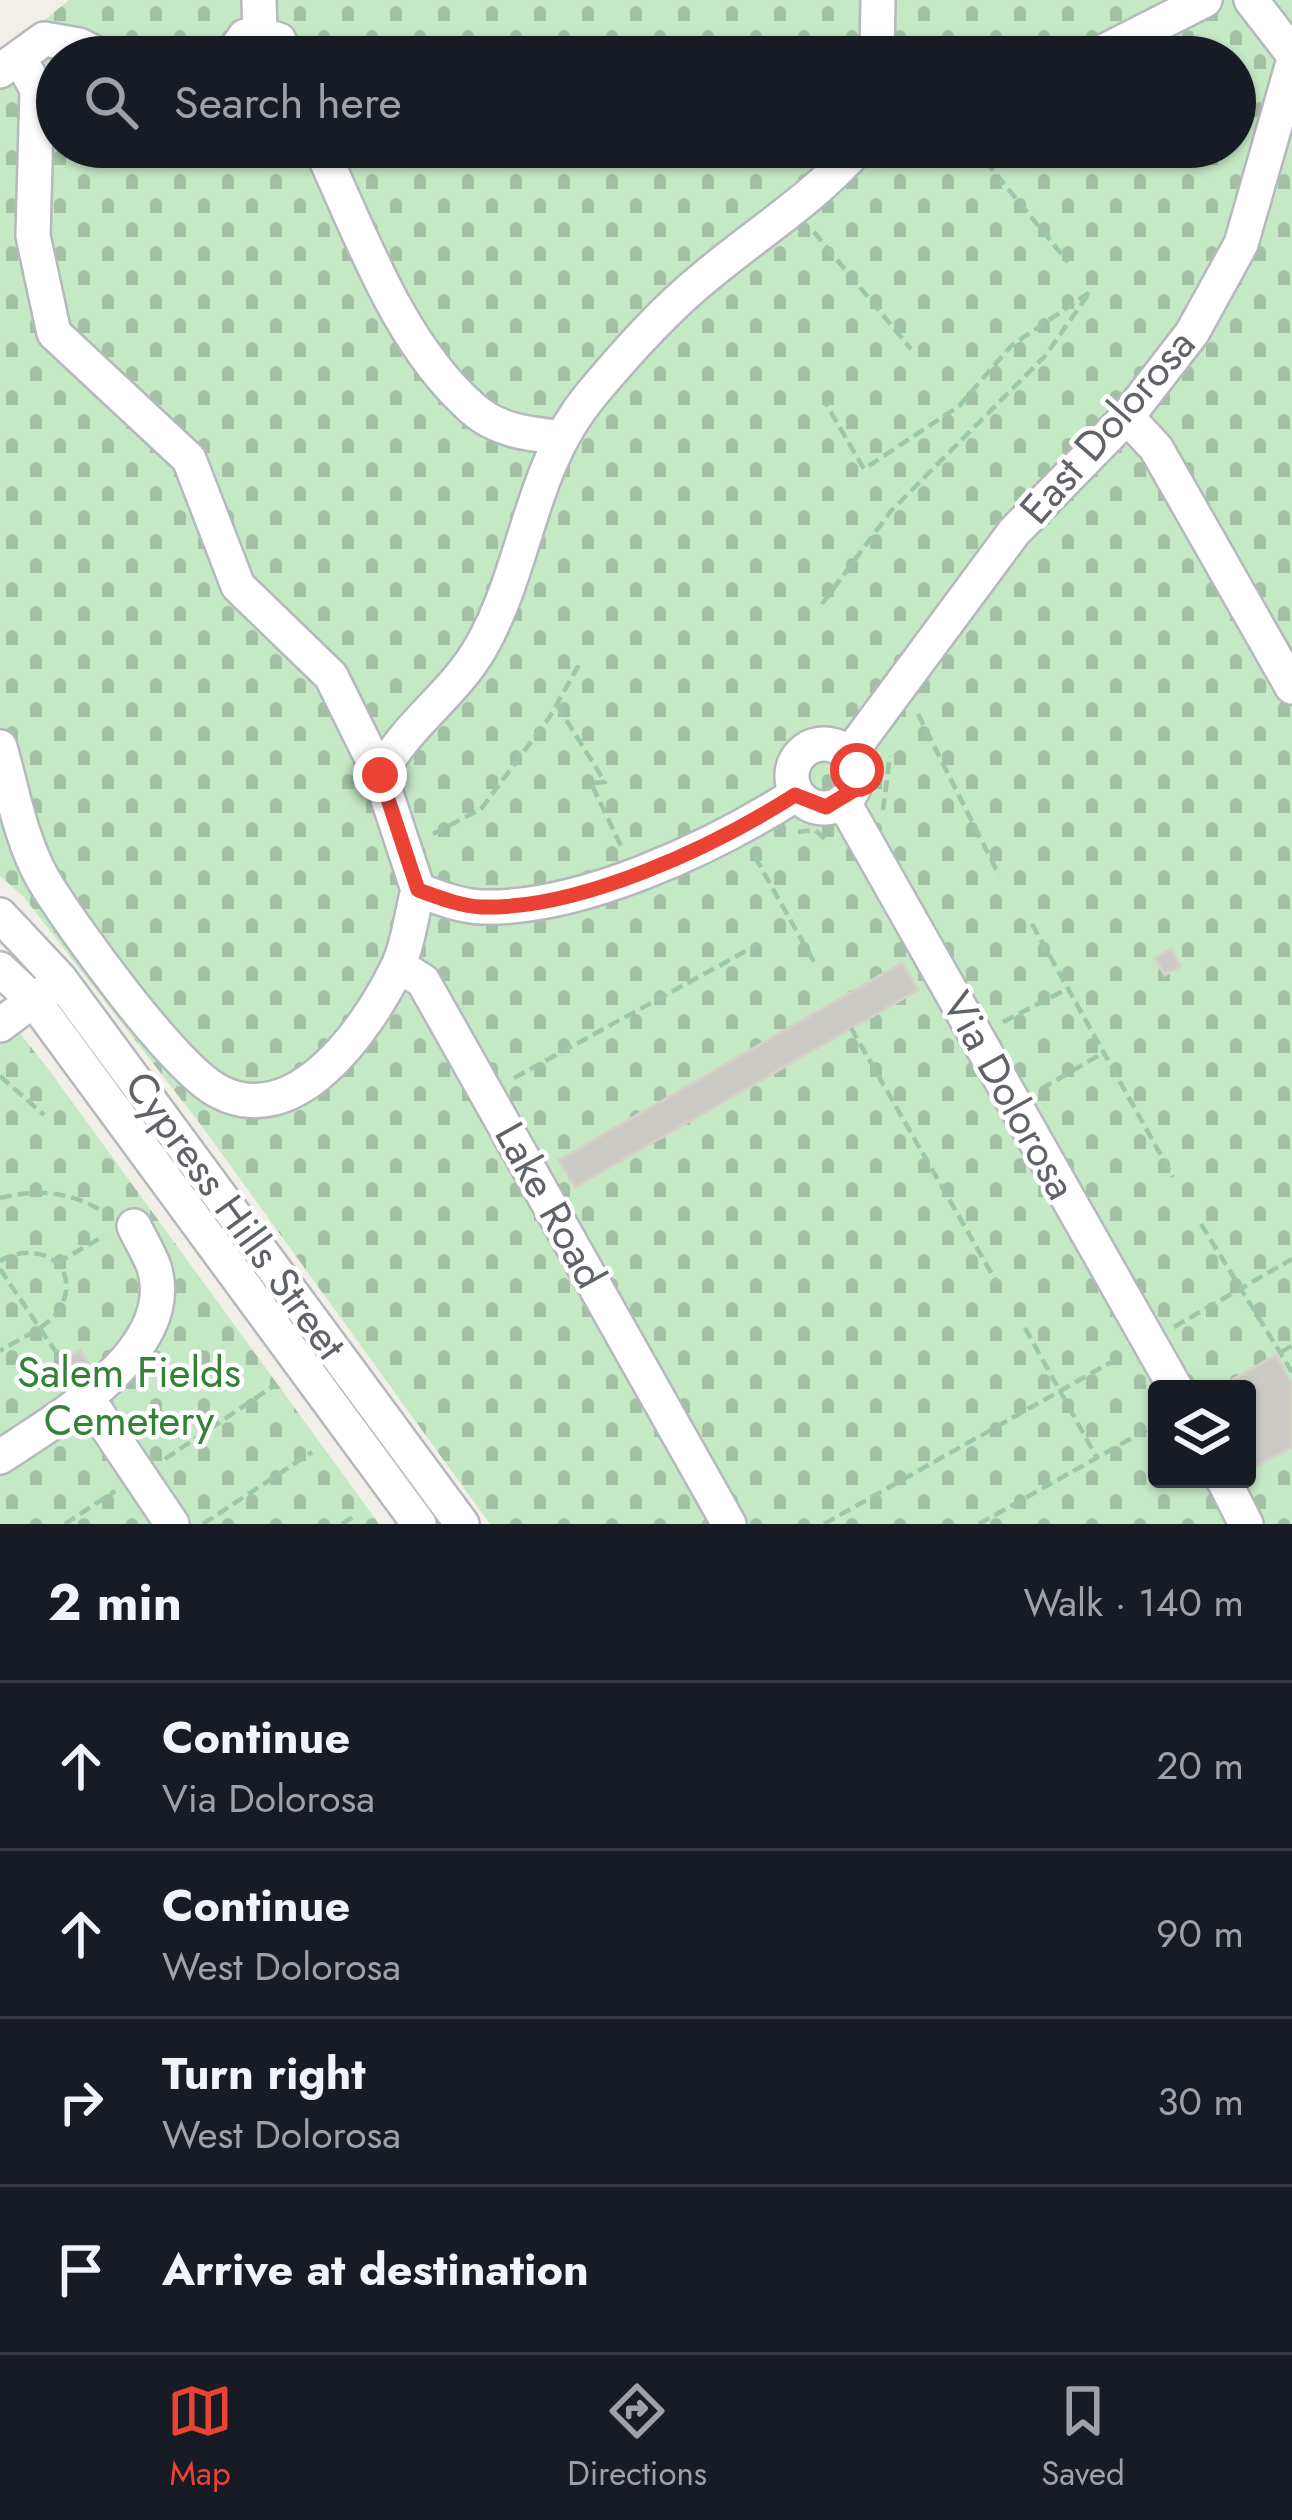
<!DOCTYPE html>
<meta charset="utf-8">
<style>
body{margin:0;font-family:Jost,sans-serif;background:#20242c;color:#f1f3f6}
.controls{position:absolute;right:36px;bottom:36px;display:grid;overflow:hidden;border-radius:12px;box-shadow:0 3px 9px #0004}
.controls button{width:108px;height:108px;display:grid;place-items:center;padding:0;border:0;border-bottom:3px solid #363941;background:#171b24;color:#f1f3f6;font:60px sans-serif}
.stop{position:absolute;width:36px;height:36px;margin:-27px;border:9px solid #ea4335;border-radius:50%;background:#fff}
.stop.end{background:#ea4335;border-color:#fff;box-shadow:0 3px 12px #0008}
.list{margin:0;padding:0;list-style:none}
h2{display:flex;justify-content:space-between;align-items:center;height:156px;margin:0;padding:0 48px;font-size:51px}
h2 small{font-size:39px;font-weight:400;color:#9ea1a6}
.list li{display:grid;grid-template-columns:78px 1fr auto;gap:36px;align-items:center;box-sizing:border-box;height:168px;padding:0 48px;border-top:3px solid #363941}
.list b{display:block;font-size:45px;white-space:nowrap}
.list p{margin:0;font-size:39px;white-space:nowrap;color:#9ea1a6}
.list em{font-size:39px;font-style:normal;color:#9ea1a6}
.icon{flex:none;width:66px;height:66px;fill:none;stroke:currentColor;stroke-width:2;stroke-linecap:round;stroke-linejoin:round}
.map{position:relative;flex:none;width:1292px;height:1524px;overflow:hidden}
.search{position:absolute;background:#171b24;box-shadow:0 3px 9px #0004;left:36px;right:36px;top:36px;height:132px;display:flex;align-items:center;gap:30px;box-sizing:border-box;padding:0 42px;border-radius:66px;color:#9ea1a6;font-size:45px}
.sheet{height:828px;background:#171b24}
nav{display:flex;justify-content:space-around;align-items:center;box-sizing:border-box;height:168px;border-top:3px solid #363941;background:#171b24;font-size:33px;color:#9ea1a6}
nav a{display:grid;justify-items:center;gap:6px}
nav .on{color:#ea4335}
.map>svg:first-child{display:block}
.cemetery{fill:url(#cemetery-stones);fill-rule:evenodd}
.building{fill:#cccac5;stroke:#d6d1c6;stroke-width:3}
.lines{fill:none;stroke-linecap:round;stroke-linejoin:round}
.minor-casing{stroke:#b5b8bc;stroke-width:38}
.path{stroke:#9cc7a9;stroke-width:4.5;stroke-dasharray:12 6;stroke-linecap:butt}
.minor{stroke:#fff;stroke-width:33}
.route{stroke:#ea4335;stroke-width:15}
.labels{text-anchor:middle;stroke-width:9;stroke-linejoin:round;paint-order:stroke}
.street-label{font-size:42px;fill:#5f6368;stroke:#fff}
.park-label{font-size:42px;fill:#348238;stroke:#fff}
</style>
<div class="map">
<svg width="1292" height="1524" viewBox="0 0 1292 1524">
<defs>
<pattern id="cemetery-stones" width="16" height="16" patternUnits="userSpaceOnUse" patternTransform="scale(3)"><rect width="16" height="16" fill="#c5e8c5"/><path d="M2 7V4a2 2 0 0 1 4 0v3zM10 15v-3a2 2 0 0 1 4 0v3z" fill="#a3c0a4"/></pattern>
</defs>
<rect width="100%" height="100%" fill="#f1efe8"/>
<g class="cemetery">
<path d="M69,0H1292V1524H490L201,1125L23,896L0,876V57ZM57,57H1235V147H57ZM1157,1389H1247V1479H1157Z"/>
<path d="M0,1008L49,1070L379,1524H0Z"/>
</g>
<g class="building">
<path d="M1171,949L1180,966L1165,975L1155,958Z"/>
<path d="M902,963L918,990L575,1187L559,1160Z"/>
<path d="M80,1350L89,1365L74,1374L65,1360Z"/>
<path d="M1276,1355L1292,1384V1447L1251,1469L1247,1389H1216Z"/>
</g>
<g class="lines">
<defs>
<g id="minor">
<path d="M259,0L260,34L279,40L285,57"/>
<path d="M1251,0L1292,53"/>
<path d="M230,57L245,36L260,34"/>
<path d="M877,57L878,0"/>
<path d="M1093,57L1205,0"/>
<path d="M19,58L37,89L33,236L54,333L189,459L238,586L331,676L380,775"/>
<path d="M0,71L44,39L79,45L103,57"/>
<path d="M320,147C361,234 398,343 472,408C496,430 527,434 558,437"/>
<path d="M1127,417L1156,448L1292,687"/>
<circle cx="824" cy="776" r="32"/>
<path d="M0,747C12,789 21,841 43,879C71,926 173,1067 218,1091C295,1133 367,1029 396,970C408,947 411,916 418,890"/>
<path d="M851,752L1014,532L1127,417L1192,333L1241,244L1292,66"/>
<path d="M795,795C712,848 580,910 481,907C459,906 437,897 418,890L380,775C406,724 453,696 481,647C527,566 529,470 590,396C625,354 663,311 705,277C760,231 811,201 859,147"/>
<path d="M843,801L1176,1389"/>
<path d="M0,915L60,979L462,1524"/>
<path d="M399,966L423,981L729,1524"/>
<path d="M0,969L35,1002L419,1524"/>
<path d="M0,1025L50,988"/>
<path d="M88,1399L172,1524"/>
<path d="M0,1457C56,1420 180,1350 154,1267C149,1253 140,1239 134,1226"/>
<path d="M1223,1479L1246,1524"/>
</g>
</defs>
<use href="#minor" class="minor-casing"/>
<g class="path">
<path d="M974,147L1068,262"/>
<path d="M814,232L911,349"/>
<path d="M822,604L891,511L1045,356L1090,292L1011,346L959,406L864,469L825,402"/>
<path d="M557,705L605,782L591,783L621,846"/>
<path d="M918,714L999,875"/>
<path d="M883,810L890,756"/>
<path d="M798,832L815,830L829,843"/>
<path d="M433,834L481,809L549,718L580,663"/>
<path d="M755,857L814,962"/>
<path d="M1032,924L1173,1177"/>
<path d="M1003,1022L1067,989"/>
<path d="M851,1028L997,1283"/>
<path d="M0,1076L44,1115"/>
<path d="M514,1078L757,945"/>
<path d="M1041,1089L1103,1053"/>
<path d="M0,1198C39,1188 75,1192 108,1215"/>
<path d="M1201,1224L1292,1372"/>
<path d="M0,1261C34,1240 81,1261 62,1305C53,1326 18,1339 0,1351"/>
<path d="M57,1263L104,1236"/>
<path d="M0,1269L68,1370"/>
<path d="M1174,1327L1292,1259"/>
<path d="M1025,1328L1097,1458"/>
<path d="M1281,1352L1292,1346"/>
<path d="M165,1459L275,1385"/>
<path d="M65,1524L115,1491"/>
<path d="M203,1524L312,1452"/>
<path d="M342,1524L353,1517"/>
<path d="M824,1524L1122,1356"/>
<path d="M979,1524L1157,1424"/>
</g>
<use href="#minor" class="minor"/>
</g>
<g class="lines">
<path class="route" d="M380,775L418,890C438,897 460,906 481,907C580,910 713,847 795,795L826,807L854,790L857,770"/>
</g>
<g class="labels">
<g class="street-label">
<text transform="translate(1107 426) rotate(-49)" y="15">East Dolorosa</text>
<text transform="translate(1010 1095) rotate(61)" y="15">Via Dolorosa</text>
<text transform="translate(551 1205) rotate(61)" y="15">Lake Road</text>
<text transform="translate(236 1215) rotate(54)" y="15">Cypress Hills Street</text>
</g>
<g class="park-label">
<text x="129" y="1387">Salem Fields<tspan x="129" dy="48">Cemetery</tspan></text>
</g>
</g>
</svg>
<div class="controls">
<button><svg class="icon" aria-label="layers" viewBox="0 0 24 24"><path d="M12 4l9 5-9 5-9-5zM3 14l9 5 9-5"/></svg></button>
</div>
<div class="stop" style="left:857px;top:770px"></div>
<div class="stop end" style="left:380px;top:775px"></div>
<div class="search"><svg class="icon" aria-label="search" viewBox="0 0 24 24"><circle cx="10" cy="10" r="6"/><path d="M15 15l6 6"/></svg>Search here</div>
</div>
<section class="sheet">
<h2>2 min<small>Walk · 140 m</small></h2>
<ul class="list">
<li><svg class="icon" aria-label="ahead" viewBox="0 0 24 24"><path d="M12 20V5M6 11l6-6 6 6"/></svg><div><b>Continue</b><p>Via Dolorosa</p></div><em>20 m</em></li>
<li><svg class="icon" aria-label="ahead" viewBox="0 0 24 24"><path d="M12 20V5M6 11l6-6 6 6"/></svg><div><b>Continue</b><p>West Dolorosa</p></div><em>90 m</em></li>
<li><svg class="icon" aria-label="right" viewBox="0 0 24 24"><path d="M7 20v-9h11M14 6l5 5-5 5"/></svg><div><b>Turn right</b><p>West Dolorosa</p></div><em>30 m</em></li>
<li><svg class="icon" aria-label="arrive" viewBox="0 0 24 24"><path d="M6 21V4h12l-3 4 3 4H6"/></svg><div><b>Arrive at destination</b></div></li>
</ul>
</section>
<nav>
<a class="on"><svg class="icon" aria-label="map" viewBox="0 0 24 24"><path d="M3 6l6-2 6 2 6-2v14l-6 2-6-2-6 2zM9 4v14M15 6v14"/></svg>Map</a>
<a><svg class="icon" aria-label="directions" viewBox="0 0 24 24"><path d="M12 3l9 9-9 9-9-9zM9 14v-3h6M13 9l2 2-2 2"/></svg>Directions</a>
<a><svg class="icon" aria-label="saved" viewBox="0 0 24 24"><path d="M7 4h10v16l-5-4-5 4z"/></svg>Saved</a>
</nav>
